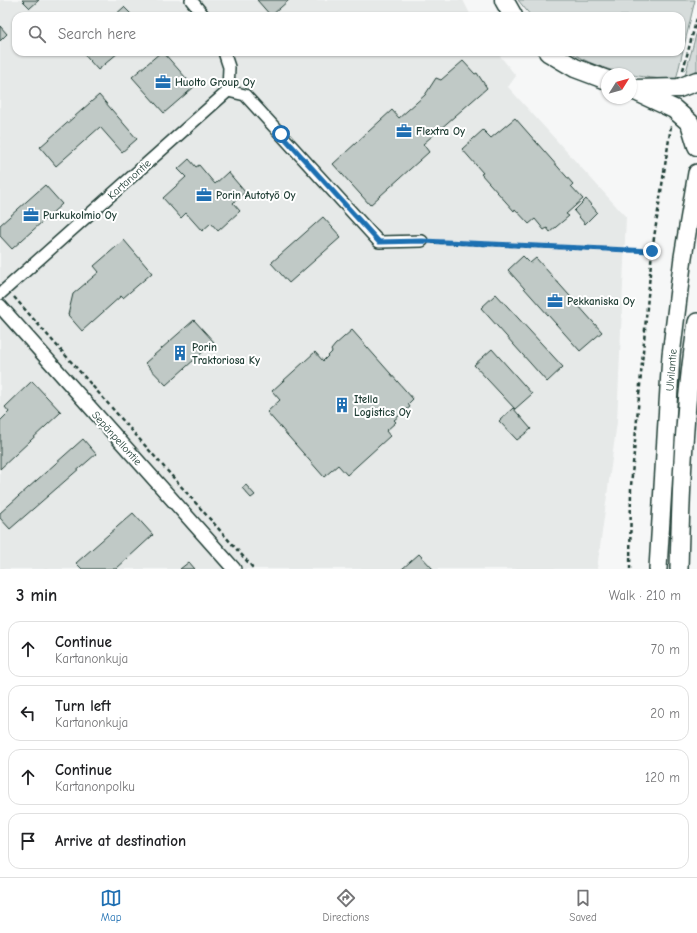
<!DOCTYPE html>
<meta charset="utf-8">
<style>
body{margin:0;font-family:"Comic Neue",sans-serif;background:#f6f6f6;color:#202124}
.compass{position:absolute;left:601px;top:68px;width:36px;height:36px;border-radius:50%;background:#fff;box-shadow:0 1px 3px #0004;rotate:53deg}
.stop{position:absolute;width:12px;height:12px;margin:-9px;border:3px solid #1f6fb2;border-radius:50%;background:#fff}
.stop.end{background:#1f6fb2;border-color:#fff;box-shadow:0 1px 4px #0008}
.list{margin:0;padding:0;list-style:none}
h2{display:flex;justify-content:space-between;align-items:center;height:52px;margin:0;padding:0 16px;font-size:17px}
h2 small{font-size:13px;font-weight:400;color:#757577}
.list li{display:grid;grid-template-columns:26px 1fr auto;gap:12px;align-items:center;box-sizing:border-box;height:56px;margin:0 8px 8px;padding:0 8px;border:1px solid #e0e0e0;border-radius:12px}
.list b{display:block;font-size:15px;white-space:nowrap}
.list p{margin:0;font-size:13px;white-space:nowrap;color:#757577}
.list em{font-size:13px;font-style:normal;color:#757577}
.icon{flex:none;width:22px;height:22px;fill:none;stroke:currentColor;stroke-width:2;stroke-linecap:round;stroke-linejoin:round}
.map{position:relative;flex:none;width:697px;height:569px;overflow:hidden}
.search{position:absolute;background:#fff;box-shadow:0 1px 3px #0004;left:12px;right:12px;top:12px;height:44px;display:flex;align-items:center;gap:10px;box-sizing:border-box;padding:0 14px;border-radius:12px;color:#757577;font-size:15px}
.sheet{height:308px;background:#fff}
nav{display:flex;justify-content:space-around;align-items:center;box-sizing:border-box;height:56px;border-top:1px solid #e0e0e0;background:#fff;font-size:11px;color:#757577}
nav a{display:grid;justify-items:center;gap:2px}
nav .on{color:#1f6fb2}
.map>svg:first-child{display:block}
.built{fill:#e6e9e8}
.green{fill:#d6dcdb;stroke:#7a8c88}
.building{fill:#c0c9c6;stroke:#1f3d34}
.lines{fill:none;stroke-linecap:round;stroke-linejoin:round}
.minor-casing{stroke:#1f3d34;stroke-width:14}
.tertiary-casing{stroke:#1f3d34;stroke-width:16}
.primary-casing{stroke:#1f3d34;stroke-width:20}
.trunk-casing{stroke:#1f3d34;stroke-width:21}
.path{stroke:#1f3d34;stroke-width:2.5;stroke-dasharray:4 3;stroke-linecap:butt}
.minor{stroke:#fff;stroke-width:11}
.tertiary{stroke:#fff;stroke-width:13}
.primary{stroke:#fff;stroke-width:17}
.trunk{stroke:#fff;stroke-width:18}
.route{stroke:#1f6fb2;stroke-width:5}
.labels{text-anchor:middle;stroke-width:4;stroke-linejoin:round;paint-order:stroke}
.poi-label{font-size:11px;font-weight:bold;fill:#1f3d34;stroke:#fff;text-anchor:start}
.street-label{font-size:11px;fill:#1f3d34;stroke:#fff}
</style>
<div class="map">
<svg width="697" height="569" viewBox="0 0 697 569">
<rect width="100%" height="100%" fill="#f6f7f7"/>
<filter id="ink" filterUnits="userSpaceOnUse"><feTurbulence type="fractalNoise" baseFrequency=".025" numOctaves="2"/><feDisplacementMap in="SourceGraphic" scale="8" xChannelSelector="R" yChannelSelector="G"/><feConvolveMatrix kernelMatrix="1 2 1 2 8 2 1 2 1" color-interpolation-filters="sRGB"/></filter>
<g filter="url(#ink)">
<path class="built" d="M0,0H463L471,16H16V52H497L516,76L508,87L626,217L617,422L597,569H0Z"/>
<g class="green">
<path d="M518,0H695L676,80C642,78 600,72 571,52H681V16H531Z"/>
<path d="M697,31V73L684,79Z"/>
</g>
<g class="building">
<path d="M22,0H39L30,8Z"/>
<path d="M257,0H289L271,16Z"/>
<path d="M124,7L133,16H114Z"/>
<path d="M0,26L7,34L0,41Z"/>
<path d="M82,52H119L98,70Z"/>
<path d="M161,52H163L194,87L164,113L132,77Z"/>
<path d="M463,61L475,74L477,73L487,88L423,144L429,152L370,205L333,164L392,110L399,118L425,95L436,78L441,80Z"/>
<path d="M99,95L137,139L122,152L100,127L56,166L40,147Z"/>
<path d="M515,118L573,184L571,186L583,199L566,214L569,216L550,232L547,228L544,230L535,219L529,224L515,209L514,211L481,174L483,173L462,149L483,130L491,138Z"/>
<path d="M189,159L196,167L199,165L215,184L228,172L245,192L233,203L240,211L218,231L211,223L202,231L186,213L181,218L163,198L186,177L178,169Z"/>
<path d="M45,185L62,204L12,249L0,236V225Z"/>
<path d="M586,199L597,212L585,224L574,211Z"/>
<path d="M323,217L341,237L289,283L271,263Z"/>
<path d="M124,240L152,273L123,298L121,296L82,331L68,315L73,294L99,272L94,266Z"/>
<path d="M523,256L530,263L536,258L602,332L580,351L508,270Z"/>
<path d="M496,294L563,367L547,382L481,308Z"/>
<path d="M194,320L214,342L166,385L145,363Z"/>
<path d="M352,330L413,399L408,404L410,407L394,420L396,422L386,431L390,436L347,475L338,465L324,477L267,412L280,400L272,391L315,352L323,361L332,352L331,350L335,345Z"/>
<path d="M492,349L532,394L515,409L474,365Z"/>
<path d="M32,381L61,412L0,469V421L9,412L5,407Z"/>
<path d="M513,408L531,429L517,440L499,421Z"/>
<path d="M83,439L96,454L10,529L0,518V513Z"/>
<path d="M246,485L255,495L251,498L242,488Z"/>
<path d="M133,513L153,535L116,569H82L76,563Z"/>
<path d="M419,554L433,569H402Z"/>
<path d="M189,562L195,569H180Z"/>
</g>
<g class="lines">
<defs>
<g id="minor">
<path d="M191,0L204,16"/>
<path d="M228,91L245,95L379,242L422,241"/>
<path d="M0,294L228,91L229,67L224,52"/>
</g>
<path id="tertiary" d="M0,306L234,569"/>
<g id="primary">
<path d="M658,569L671,355L683,257L697,173"/>
<path d="M679,569C681,487 684,403 697,322"/>
</g>
<g id="trunk">
<path d="M504,0L513,16"/>
<path d="M548,52L575,68L607,80"/>
<path d="M631,89L674,109L690,123L697,146"/>
<path d="M634,89L679,88L697,81"/>
</g>
</defs>
<use href="#minor" class="minor-casing"/>
<use href="#tertiary" class="tertiary-casing"/>
<use href="#primary" class="primary-casing"/>
<use href="#trunk" class="trunk-casing"/>
<g class="path">
<path d="M683,70L697,18"/>
<path d="M432,242L652,251"/>
<path d="M14,297L254,569"/>
<path d="M630,569L631,486L652,251L671,126"/>
</g>
<use href="#minor" class="minor"/>
<use href="#tertiary" class="tertiary"/>
<use href="#primary" class="primary"/>
<use href="#trunk" class="trunk"/>
</g>
</g>
<g class="lines" filter="url(#ink)">
<path class="route" d="M281,134L379,242L422,241L652,251"/>
</g>
<defs>
<symbol id="office-bare" viewBox="-9 -9 18 18"><path d="M-6-3h4V-5.5h4V-3h4V5H-6ZM-1-4.5V-3h2v-1.5ZM-6 0V1H6V0Z" fill="#1f6fb2" stroke="#fff" stroke-width="2.5" paint-order="stroke"/></symbol>
<symbol id="building-bare" viewBox="-9 -9 18 18"><path d="M-4-6H4V6H1V3H-1V6H-4ZM-2.5-4.3h1.7v1.8h-1.7ZM.8-4.3h1.7v1.8H.8ZM-2.5-1h1.7V.8h-1.7ZM.8-1h1.7V.8H.8Z" fill="#1f6fb2" stroke="#fff" stroke-width="2.5" paint-order="stroke"/></symbol>
</defs>
<g fill-rule="evenodd">
<use href="#office-bare" x="152" y="71" width="22" height="22"/>
<use href="#office-bare" x="393" y="120" width="22" height="22"/>
<use href="#office-bare" x="193" y="184" width="22" height="22"/>
<use href="#office-bare" x="20" y="204" width="22" height="22"/>
<use href="#office-bare" x="544" y="290" width="22" height="22"/>
<use href="#building-bare" x="169" y="342" width="22" height="22"/>
<use href="#building-bare" x="331" y="394" width="22" height="22"/>
</g>
<g class="labels">
<g class="poi-label">
<text x="175" y="86">Huolto Group Oy</text>
<text x="416" y="135">Flextra Oy</text>
<text x="216" y="199">Porin Autotyö Oy</text>
<text x="43" y="219">Purkukolmio Oy</text>
<text x="567" y="305">Pekkaniska Oy</text>
<text x="192" y="351">Porin<tspan x="192" dy="13">Traktoriosa Ky</tspan></text>
<text x="354" y="403">Itella<tspan x="354" dy="13">Logistics Oy</tspan></text>
</g>
<g class="street-label">
<text transform="translate(129 179) rotate(-42)" y="4">Kartanontie</text>
<text transform="translate(671 370) rotate(-85)" y="4">Ulvilantie</text>
<text transform="translate(117 438) rotate(48)" y="4">Sepänpellontie</text>
</g>
</g>
</svg>
<svg class="compass" viewBox="-18 -18 36 36"><path d="M0-13l5 13h-10z" fill="#e53935"/><path d="M0 13l5-13h-10z" fill="#757577"/></svg>
<div class="stop" style="left:281px;top:134px"></div>
<div class="stop end" style="left:652px;top:251px"></div>
<div class="search"><svg class="icon" aria-label="search" viewBox="0 0 24 24"><circle cx="10" cy="10" r="6"/><path d="M15 15l6 6"/></svg>Search here</div>
</div>
<section class="sheet">
<h2>3 min<small>Walk · 210 m</small></h2>
<ul class="list">
<li><svg class="icon" aria-label="ahead" viewBox="0 0 24 24"><path d="M12 20V5M6 11l6-6 6 6"/></svg><div><b>Continue</b><p>Kartanonkuja</p></div><em>70 m</em></li>
<li><svg class="icon" aria-label="left" viewBox="0 0 24 24"><path d="M17 20v-9H6M10 6l-5 5 5 5"/></svg><div><b>Turn left</b><p>Kartanonkuja</p></div><em>20 m</em></li>
<li><svg class="icon" aria-label="ahead" viewBox="0 0 24 24"><path d="M12 20V5M6 11l6-6 6 6"/></svg><div><b>Continue</b><p>Kartanonpolku</p></div><em>120 m</em></li>
<li><svg class="icon" aria-label="arrive" viewBox="0 0 24 24"><path d="M6 21V4h12l-3 4 3 4H6"/></svg><div><b>Arrive at destination</b></div></li>
</ul>
</section>
<nav>
<a class="on"><svg class="icon" aria-label="map" viewBox="0 0 24 24"><path d="M3 6l6-2 6 2 6-2v14l-6 2-6-2-6 2zM9 4v14M15 6v14"/></svg>Map</a>
<a><svg class="icon" aria-label="directions" viewBox="0 0 24 24"><path d="M12 3l9 9-9 9-9-9zM9 14v-3h6M13 9l2 2-2 2"/></svg>Directions</a>
<a><svg class="icon" aria-label="saved" viewBox="0 0 24 24"><path d="M7 4h10v16l-5-4-5 4z"/></svg>Saved</a>
</nav>
